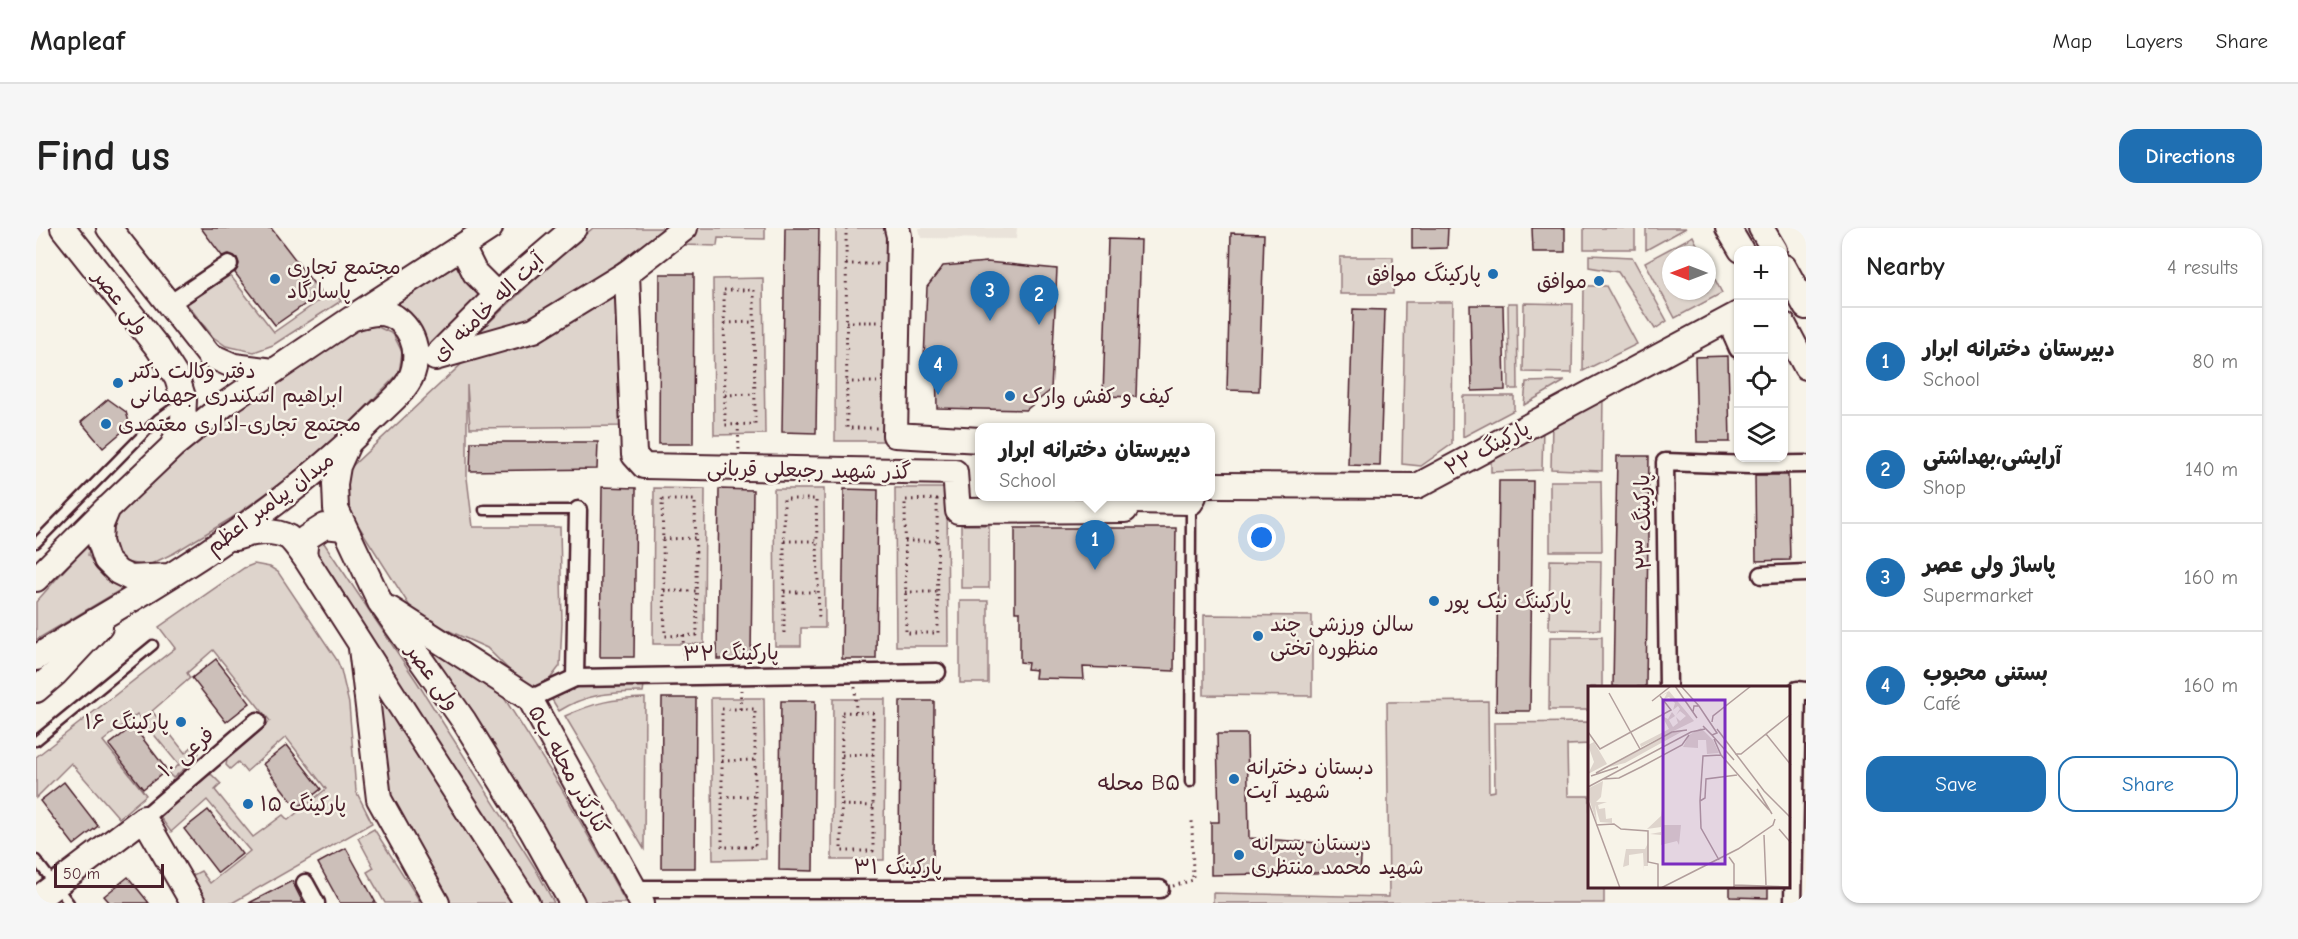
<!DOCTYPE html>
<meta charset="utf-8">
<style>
body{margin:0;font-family:"Comic Neue","Playpen Sans Arabic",sans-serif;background:#f6f6f6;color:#222}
.controls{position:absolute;right:18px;top:18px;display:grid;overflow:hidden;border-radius:12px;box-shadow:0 2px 4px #0004}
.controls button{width:54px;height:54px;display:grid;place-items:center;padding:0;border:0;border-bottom:2px solid #e0e0e0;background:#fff;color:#222;font:30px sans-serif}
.compass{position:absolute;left:1626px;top:18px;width:54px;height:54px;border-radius:50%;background:#fff;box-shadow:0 2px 4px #0004;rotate:270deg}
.scale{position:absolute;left:18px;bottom:15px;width:110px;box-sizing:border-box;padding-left:6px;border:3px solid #4a1f2b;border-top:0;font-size:16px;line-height:21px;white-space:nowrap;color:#4a1f2b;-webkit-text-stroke:4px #f7f3e8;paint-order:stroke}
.you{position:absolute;left:1226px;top:310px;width:21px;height:21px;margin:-15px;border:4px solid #fff;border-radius:50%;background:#1a73e8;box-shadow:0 0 0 9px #1a73e833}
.badge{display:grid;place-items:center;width:39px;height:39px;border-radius:50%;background:#1f6fb2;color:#fff;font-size:20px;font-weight:700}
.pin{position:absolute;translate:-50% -50px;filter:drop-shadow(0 2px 3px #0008)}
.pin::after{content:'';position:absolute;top:32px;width:21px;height:18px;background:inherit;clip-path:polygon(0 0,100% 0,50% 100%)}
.popup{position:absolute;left:939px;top:195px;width:240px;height:78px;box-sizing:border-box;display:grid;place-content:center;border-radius:12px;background:#fff;filter:drop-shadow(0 2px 4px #0005);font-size:20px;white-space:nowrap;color:#767676}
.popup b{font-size:22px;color:#222}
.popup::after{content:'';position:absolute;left:50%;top:100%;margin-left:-12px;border:12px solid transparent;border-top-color:#fff}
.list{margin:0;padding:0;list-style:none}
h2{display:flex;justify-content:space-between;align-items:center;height:78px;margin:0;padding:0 24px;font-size:26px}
h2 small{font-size:20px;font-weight:400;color:#767676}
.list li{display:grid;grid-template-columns:39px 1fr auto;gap:18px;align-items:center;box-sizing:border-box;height:108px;padding:0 24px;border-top:2px solid #e0e0e0}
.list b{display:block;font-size:22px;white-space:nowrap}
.list p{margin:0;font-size:20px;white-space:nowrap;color:#767676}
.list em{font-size:20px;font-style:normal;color:#767676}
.actions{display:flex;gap:12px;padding:18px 24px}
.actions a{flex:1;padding:14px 0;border:2px solid #1f6fb2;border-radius:18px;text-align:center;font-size:21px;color:#1f6fb2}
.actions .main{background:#1f6fb2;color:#fff}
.icon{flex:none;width:33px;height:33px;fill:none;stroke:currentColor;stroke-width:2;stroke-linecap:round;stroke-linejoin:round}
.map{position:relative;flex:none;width:1770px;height:675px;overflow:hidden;border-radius:18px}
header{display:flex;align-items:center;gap:36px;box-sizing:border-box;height:84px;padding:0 30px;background:#fff;border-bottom:2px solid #e0e0e0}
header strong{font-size:28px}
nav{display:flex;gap:33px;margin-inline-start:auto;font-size:21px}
.intro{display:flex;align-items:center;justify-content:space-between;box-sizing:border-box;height:144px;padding:0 36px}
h1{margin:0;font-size:42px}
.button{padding:15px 27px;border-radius:18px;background:#1f6fb2;color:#fff;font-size:21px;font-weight:700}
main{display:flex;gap:36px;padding:0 36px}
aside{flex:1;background:#fff;border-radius:18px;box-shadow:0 2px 4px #0004}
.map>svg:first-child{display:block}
.built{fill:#eae3da}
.green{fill:#ded4cc;stroke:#947a7c;stroke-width:1.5}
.building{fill:#ccbfb9;stroke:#4a1f2b;stroke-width:1.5}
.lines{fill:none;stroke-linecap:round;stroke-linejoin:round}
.lane-casing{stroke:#4a1f2b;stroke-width:13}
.street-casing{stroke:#4a1f2b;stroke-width:21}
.secondary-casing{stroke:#4a1f2b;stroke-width:28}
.path{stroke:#4a1f2b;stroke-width:3;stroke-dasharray:1.5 4.5;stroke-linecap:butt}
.lane{stroke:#f7f3e8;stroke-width:8}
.street{stroke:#f7f3e8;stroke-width:16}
.secondary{stroke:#f7f3e8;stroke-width:24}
.poi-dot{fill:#1f6fb2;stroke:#f7f3e8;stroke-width:2}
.labels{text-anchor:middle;stroke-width:5;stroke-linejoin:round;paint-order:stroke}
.poi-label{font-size:21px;fill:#4a1f2b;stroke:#f7f3e8;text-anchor:start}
.street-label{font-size:21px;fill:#4a1f2b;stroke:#f7f3e8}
.neighbourhood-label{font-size:22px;fill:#4a1f2b;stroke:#f7f3e8}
.inset-road{fill:none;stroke:#b29e9c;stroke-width:1.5}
.view{fill:#7b2cbf;fill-opacity:0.15;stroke:#7b2cbf;stroke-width:3}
.inset-edge{fill:none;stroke:#4a1f2b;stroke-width:3}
</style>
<header>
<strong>Mapleaf</strong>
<nav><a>Map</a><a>Layers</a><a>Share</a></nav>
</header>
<div class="intro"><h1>Find us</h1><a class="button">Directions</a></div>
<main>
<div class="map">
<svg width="1770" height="675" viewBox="0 0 1770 675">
<rect width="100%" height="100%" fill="#f7f3e8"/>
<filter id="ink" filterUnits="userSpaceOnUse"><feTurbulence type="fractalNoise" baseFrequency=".0167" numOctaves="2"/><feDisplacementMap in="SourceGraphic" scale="12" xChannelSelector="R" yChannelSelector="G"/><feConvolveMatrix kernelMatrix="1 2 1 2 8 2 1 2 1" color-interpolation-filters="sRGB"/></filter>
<g filter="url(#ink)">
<path class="built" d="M883,0H981L980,11L885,10Z"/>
<g class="green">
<path d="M557,0H629L539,66L489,93L441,106L519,32Z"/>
<path d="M661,0H729V11L682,10L681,18L648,17Z"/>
<path d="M800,0H851L850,213H799Z"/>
<rect x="1548" y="0" width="51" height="21"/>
<path d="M1610,0H1650L1610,22Z"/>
<path d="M1657,8L1666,27H1635V63H1671V36L1686,65L1639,90L1609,34Z"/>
<path d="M1553,27L1596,29L1631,93L1619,101L1582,44L1553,39Z"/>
<rect x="1304" y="29" width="53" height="37"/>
<path d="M422,33L448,64L387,124L352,77Z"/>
<path d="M194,47L238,104L297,63L305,73L237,117L218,124L190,118L177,109L151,76Z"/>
<path d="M727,50L729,206L678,207L677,51Z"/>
<path d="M1548,58H1570L1601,116L1547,143Z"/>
<path d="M586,67L588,198L434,200L431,157V250L437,299H524L526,395L524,438L510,456L493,462L451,420L380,388L308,275L314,240L431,131L506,112L575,68Z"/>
<path d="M1369,74H1417L1416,216L1385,238L1366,236Z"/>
<path d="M1472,75H1481L1482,161H1473Z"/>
<path d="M1488,75L1537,76L1536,145L1487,144Z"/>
<path d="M340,98L357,106L366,124L363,145L314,195L263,242L194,291L138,325L111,338L89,334L76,322L72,304L78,287L120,246L194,184L319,102Z"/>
<path d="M1529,153L1488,177L1490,154Z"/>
<path d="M1567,167L1566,243L1515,241L1516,194Z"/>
<path d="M1427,168H1478V182L1427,209Z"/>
<path d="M1507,197L1506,242L1455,244V224Z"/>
<path d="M1514,253H1565L1566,323H1514Z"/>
<path d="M618,260L669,261L668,416H617Z"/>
<path d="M859,260H911L912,418H860Z"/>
<path d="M738,261H788L789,400H765V418H739Z"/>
<rect x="925" y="297" width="28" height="63"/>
<path d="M55,312L52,327C66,348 66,353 91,358L0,412V374Z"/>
<path d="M286,312L381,454L499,640L518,675H499L296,347L276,322Z"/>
<path d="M1514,332L1565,333L1564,402L1513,401Z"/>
<path d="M218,336L234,339L242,344L301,432L305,442L313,476L320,563L336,595L196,675H171L157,647L165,643L174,655L214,623L171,572L135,604L124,589V583L168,545L176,547L185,556L179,562L217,609L247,587L252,592L290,561L250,509L210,544L202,534L194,541L190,537L192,526L234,493L177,422L151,445L154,450L116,483L149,525L158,517L163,525L159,532L137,550L132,545L143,537L101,486L67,513L110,567L83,590L35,535L0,570V529L139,420L123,399L208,340Z"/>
<rect x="924" y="373" width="28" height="82"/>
<path d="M1168,387L1276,388V468L1168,467Z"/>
<path d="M1514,409H1566V459H1554V482H1513Z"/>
<path d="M386,415L460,457L524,558L590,675H545Z"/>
<path d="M609,451L607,464C574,465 551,465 523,483L515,470L550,456Z"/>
<path d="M338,453L375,516L475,675H408L346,567Z"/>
<path d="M609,470L608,621L529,488C560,474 576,471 609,470Z"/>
<path d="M675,470H728L730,631L677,632Z"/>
<path d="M797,471H849L848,632H796Z"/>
<path d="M1452,473L1453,564L1459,563L1458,495L1554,494V516L1531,517L1532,568H1554V658L1568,659V675H1177V665L1353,669L1351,474Z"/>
<path d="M338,601L380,667L384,675H349L331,644L338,640L322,610Z"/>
</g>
<g class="building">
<path d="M165,0H235L285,65L239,97L199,45L203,36L201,30L193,26L186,28Z"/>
<path d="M749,0H783L780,205L746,204Z"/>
<path d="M1376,0H1412L1411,20L1376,21Z"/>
<path d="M1496,0H1529V24H1497Z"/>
<path d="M1195,5L1228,6L1223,163L1191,162Z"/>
<path d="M1072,11L1105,12L1100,169L1067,168Z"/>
<path d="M951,34L1021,41L1015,162L990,182L901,180L900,133L888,132L891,59L907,38Z"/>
<path d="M624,46H658L657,216H623Z"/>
<path d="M1434,77H1467L1469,162L1436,163Z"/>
<path d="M1317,81L1349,82L1344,238L1312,237Z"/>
<path d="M1692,128L1694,214H1661L1659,129Z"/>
<path d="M72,171L90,184L94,197L67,220L45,194Z"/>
<path d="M435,214H562L561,241L434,243Z"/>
<path d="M1581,228H1613L1610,459H1577Z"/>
<path d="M1719,247H1752L1754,332L1720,333Z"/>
<path d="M1463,253H1497L1494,483H1460Z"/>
<path d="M566,259L600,260L598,429H564Z"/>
<path d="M683,261L717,262L715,431H681Z"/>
<path d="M808,261L842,262L840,431H806Z"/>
<path d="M979,300H1140L1138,443L1047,439L1048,451L999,450L1000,442L991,441L992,435L984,434V384H979Z"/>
<path d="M180,431L214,475L190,494L156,450Z"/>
<path d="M626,470H660L659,640H625Z"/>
<path d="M745,473H779L777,643L743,642Z"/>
<path d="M864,473H898L897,643L863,642Z"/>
<path d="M97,498L131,542L107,561L73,517Z"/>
<path d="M1181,506H1211L1213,610L1326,618L1324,644L1175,647V594H1183Z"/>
<path d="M251,517L285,561L261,580L227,536Z"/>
<path d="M28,554L62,598L38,617L4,573Z"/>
<path d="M172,582L206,626L182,645L148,601Z"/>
<path d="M310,620L340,675H304L282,635Z"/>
<path d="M92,649L113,675H74L68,668Z"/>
<path d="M256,653L267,675H213Z"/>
<path d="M1694,658H1732V670L1694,669Z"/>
</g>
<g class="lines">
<defs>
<g id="lane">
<path d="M448,282H542"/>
<path d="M0,315L122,191L143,176"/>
<path d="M0,513L117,417"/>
<path d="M1154,554L1155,277"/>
<path d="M0,632L33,675"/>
</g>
<g id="street">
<path d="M132,77L193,36"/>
<path d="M1690,94L1702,121"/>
<path d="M1726,347L1770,345"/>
<path d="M539,450L542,282"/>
<path d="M1632,459L1629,234L1713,237L1770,236"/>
<path d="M494,471L539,450L901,444"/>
<path d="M108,590L221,493"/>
<path d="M269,655L280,675"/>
<path d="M599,661H1124"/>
<path d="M1757,675L1761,462L1770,463"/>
</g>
<g id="secondary">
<path d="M27,0L122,120L141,150L148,172L147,192L137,217"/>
<path d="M73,0L173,127L198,138L237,143"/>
<path d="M861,0L863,8L859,207L944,212"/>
<path d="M1692,0L1705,22"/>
<path d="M1725,0L1738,22"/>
<path d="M426,19L439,45L461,67"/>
<path d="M1748,39L1770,79"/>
<path d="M591,45L598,227L608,238L919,244L922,283L1089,282L1094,273"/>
<path d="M323,85L454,0"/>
<path d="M1748,97L1770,139"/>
<path d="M401,127L468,60L538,0"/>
<path d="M399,130L498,102L591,45L649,0"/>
<path d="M311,218L302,238L299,256L300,281L344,374L428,493L496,603L536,675"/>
<path d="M1174,257L1381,258L1702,86"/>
<path d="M1092,268L1094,273L1155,274L1158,268"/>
<path d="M199,310C216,304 235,300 252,309C258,313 263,322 268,328L491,675"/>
<path d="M268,328L270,310L289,298L307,300"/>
<path d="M0,351L70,281"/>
<path d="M354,381L494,471L606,675"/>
<path d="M325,420L343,571L401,675"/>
<path d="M0,430C35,406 72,386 108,364C191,314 271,257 339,189C353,175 374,160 378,140C382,122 378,107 365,94C351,80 332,85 315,91L189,176L137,218L72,280L65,297L64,314L70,332L82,344L94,350L133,348"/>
<path d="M0,462L20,445L64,398"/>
<path d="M0,672L108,590L157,675"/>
</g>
</defs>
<use href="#lane" class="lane-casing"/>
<use href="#street" class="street-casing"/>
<use href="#secondary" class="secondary-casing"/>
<g class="path">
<path d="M810,0L811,200H843"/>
<path d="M810,36H844"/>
<path d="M688,62H718L719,196L689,197Z"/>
<path d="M810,94H842"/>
<path d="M689,95L718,94"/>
<path d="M810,154H841"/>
<path d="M689,167L719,166"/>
<path d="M702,196L703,222"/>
<path d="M901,271L902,405H870L869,272Z"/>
<path d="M626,272H659L661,407L629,408Z"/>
<path d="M627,311L660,310"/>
<path d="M748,313H781"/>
<path d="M869,313H901"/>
<path d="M628,363H661"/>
<path d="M748,364H782"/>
<path d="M869,364H902"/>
<path d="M748,405V271H780L783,393"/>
<path d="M647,407L648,435"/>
<path d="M819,459L820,484"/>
<rect x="686" y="481" width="33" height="138"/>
<path d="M704,481L705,462"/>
<path d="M806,484L837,485V623H805Z"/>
<path d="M806,527L837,526"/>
<path d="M686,533L719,532"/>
<path d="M686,569L719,568"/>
<path d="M806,577L837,578"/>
<path d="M1137,658L1157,652L1156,591"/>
</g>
<use href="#lane" class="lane"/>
<use href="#street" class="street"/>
<use href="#secondary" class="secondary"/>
</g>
</g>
<g class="poi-dot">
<circle cx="1457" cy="46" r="6"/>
<circle cx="239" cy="51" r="6"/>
<circle cx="1563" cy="53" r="6"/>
<circle cx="82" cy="155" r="6"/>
<circle cx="974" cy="168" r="6"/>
<circle cx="70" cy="196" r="6"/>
<circle cx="1398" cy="373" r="6"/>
<circle cx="1222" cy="408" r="6"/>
<circle cx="145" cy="494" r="6"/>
<circle cx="1198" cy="551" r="6"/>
<circle cx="212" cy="576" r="6"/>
<circle cx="1203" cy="627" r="6"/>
</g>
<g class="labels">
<g class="poi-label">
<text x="251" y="46">مجتمع تجاری<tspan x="251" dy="24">پاسارگاد</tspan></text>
<text x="1445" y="53" text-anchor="end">پارکینگ موافق</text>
<text x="1551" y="60" text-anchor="end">موافق</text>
<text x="94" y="150">دفتر وکالت دکتر<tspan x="94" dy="24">ابراهیم اسکندری جهمانی</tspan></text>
<text x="986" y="175">کیف و کفش وارک</text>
<text x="82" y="203">مجتمع تجاری-اداری معتمدی</text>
<text x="1410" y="380">پارکینگ نیک پور</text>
<text x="1234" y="403">سالن ورزشی چند<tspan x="1234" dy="24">منظوره تختی</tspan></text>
<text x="133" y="501" text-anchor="end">پارکینگ ۱۶</text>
<text x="1210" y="546">دبستان دخترانه<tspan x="1210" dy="24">شهید آیت</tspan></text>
<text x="224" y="583">پارکینگ ۱۵</text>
<text x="1215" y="622">دبستان پسرانه<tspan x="1215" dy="24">شهید محمد منتظری</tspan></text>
</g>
<g class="street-label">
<text transform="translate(85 74) rotate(52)" y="7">ولی عصر</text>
<text transform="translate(452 79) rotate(-44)" y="7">آیت اله خامنه ای</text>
<text transform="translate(1451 220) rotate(-28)" y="7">پارکینگ ۲۲</text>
<text transform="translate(773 242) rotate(1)" y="7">گذر شهید رجبعلی قربانی</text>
<text transform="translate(234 275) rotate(-37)" y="7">میدان پیامبر اعظم</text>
<text transform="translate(1607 294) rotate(-91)" y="7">پارکینگ ۲۳</text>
<text transform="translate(695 425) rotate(-1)" y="7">پارکینگ ۳۲</text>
<text transform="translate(397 449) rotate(55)" y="7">ولی عصر</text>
<text transform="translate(150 524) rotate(-40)" y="7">فرعی ۱۰</text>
<text transform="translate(533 542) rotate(61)" y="7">کنارگذر محله ب۵</text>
<text x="862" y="646">پارکینگ ۳۱</text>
</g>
<g class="neighbourhood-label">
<text x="1103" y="562">محله B۵</text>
</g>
</g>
<g transform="translate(1552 458)">
<rect width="202" height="202" fill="#f7f3e8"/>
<path d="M81,5L106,35L53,61L52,58L81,43L74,30L80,33L84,26L87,30L81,34L85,41L90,37L88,31L92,35L98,30L92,25L88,29L92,23L90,20L85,24L87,17L81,11L76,13L79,7L73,10ZM113,42L125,54L131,67L119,68L118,54H110V62L95,61L101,49ZM95,45L37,77L13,83L85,46ZM6,56L19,78L0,88L6,76L0,59ZM15,95L13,111L8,116H19L10,119L11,123L17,122L18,133L24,132V137L12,136L7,119L9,137L0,110L1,102ZM73,123L75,139H93L91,159L89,155L73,159V149L62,148L73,146V141L59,143L73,130ZM60,157V180H56V185L55,167L41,169V179L35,181L38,163H57Z" fill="#ded4cc"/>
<path class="inset-road" d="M87,0L109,32M93,0L111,20M21,7L52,63M64,15L83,0M105,26L106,20H111L129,47L124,49L115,40M124,36L125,30L163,0M129,43L176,105L203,132M0,46L12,63L83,24L72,10M123,48L146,74M178,48L203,79M126,53L133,69L181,124M147,68H153L203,28M8,87L84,46L99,44M3,90L30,81M15,93L31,92L53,81L94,59L101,49M0,101L103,46L117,43M169,103L184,128M0,115L32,202M112,115L115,70L133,69M8,139L26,138L33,143L60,145V176L70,178V202M191,143L203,157M176,149L178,199M141,171L146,178V202M131,174L113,142L112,115L117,112L118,93L149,89M146,199L203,201M73,202L150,163L185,139L187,133"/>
<path class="view" d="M75,14H137V178H75Z"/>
<rect width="202" height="202" class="inset-edge"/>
</g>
</svg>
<div class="controls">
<button>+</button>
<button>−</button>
<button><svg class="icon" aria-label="locate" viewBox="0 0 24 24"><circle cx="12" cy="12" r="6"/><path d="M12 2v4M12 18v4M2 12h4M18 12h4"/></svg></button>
<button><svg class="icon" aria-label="layers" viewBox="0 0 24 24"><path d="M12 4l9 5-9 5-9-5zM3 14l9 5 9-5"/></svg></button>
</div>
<svg class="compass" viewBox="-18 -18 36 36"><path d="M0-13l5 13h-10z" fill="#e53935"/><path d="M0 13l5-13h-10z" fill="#767676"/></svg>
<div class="scale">50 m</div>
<div class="you"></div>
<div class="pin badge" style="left:1059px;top:342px">1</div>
<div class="popup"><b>دبیرستان دخترانه ابرار</b>School</div>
<div class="pin badge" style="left:1003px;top:97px">2</div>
<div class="pin badge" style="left:954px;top:93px">3</div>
<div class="pin badge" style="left:902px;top:167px">4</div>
</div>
<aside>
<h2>Nearby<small>4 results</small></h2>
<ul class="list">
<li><span class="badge">1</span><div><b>دبیرستان دخترانه ابرار</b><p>School</p></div><em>80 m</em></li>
<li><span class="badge">2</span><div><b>آرایشی،بهداشتی</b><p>Shop</p></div><em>140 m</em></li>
<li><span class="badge">3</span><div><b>پاساژ ولی عصر</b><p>Supermarket</p></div><em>160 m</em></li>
<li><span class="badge">4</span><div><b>بستنی محبوب</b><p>Café</p></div><em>160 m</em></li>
</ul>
<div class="actions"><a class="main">Save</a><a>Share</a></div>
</aside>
</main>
